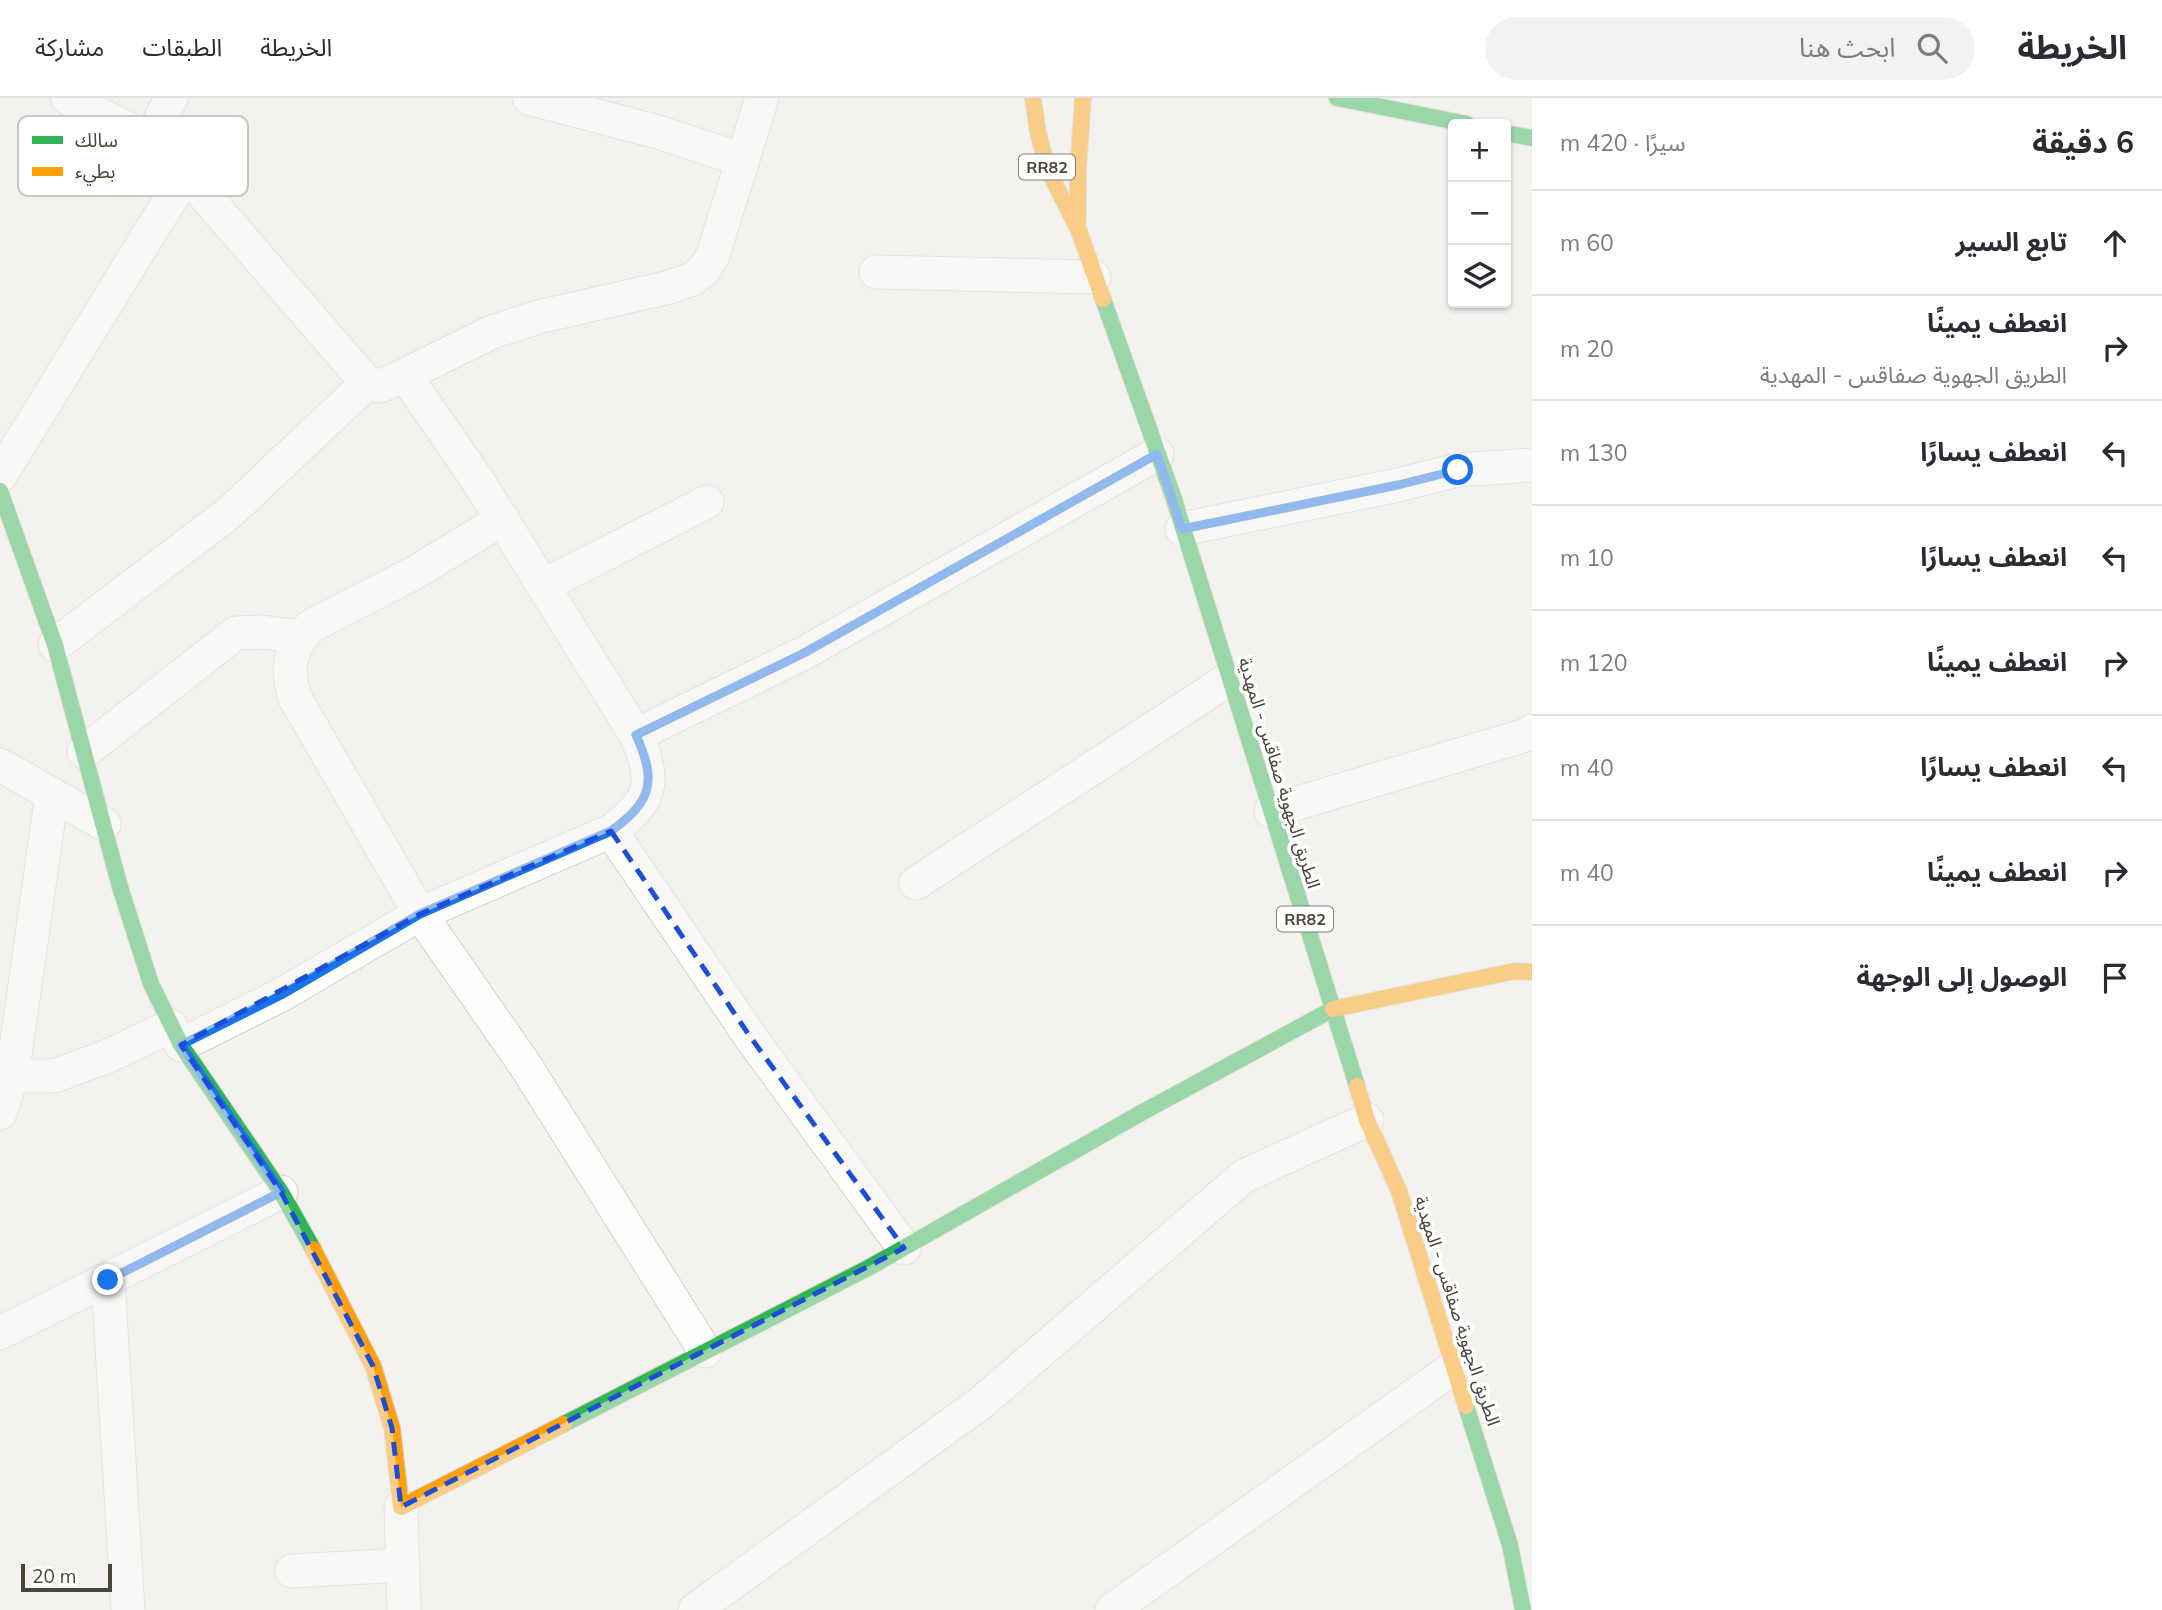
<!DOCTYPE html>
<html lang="ar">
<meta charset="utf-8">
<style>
body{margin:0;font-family:Mulish,"Noto Sans Arabic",sans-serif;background:#f2f2f3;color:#2b2b33;direction:rtl}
.controls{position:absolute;right:21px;top:21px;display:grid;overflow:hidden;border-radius:7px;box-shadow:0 2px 5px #0004}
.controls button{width:63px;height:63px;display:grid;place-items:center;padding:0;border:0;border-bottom:2px solid #e1e1e2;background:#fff;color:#2b2b33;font:35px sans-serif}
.scale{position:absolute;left:21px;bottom:18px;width:91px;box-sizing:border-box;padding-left:7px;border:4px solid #4b4439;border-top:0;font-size:19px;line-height:24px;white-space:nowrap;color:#4b4439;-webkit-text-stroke:5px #fff;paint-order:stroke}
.stop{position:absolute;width:21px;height:21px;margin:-16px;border:5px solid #1a73e8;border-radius:50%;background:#fff}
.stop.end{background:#1a73e8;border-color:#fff;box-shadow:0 2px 7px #0008}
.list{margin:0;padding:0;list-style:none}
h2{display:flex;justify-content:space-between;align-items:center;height:91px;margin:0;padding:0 28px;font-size:30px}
h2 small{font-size:23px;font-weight:400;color:#7c7c81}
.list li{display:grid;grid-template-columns:46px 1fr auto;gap:21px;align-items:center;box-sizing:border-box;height:105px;padding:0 28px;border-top:2px solid #e1e1e2}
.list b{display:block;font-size:26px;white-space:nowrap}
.list p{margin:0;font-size:23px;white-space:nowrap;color:#7c7c81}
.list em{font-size:23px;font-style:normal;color:#7c7c81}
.icon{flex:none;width:38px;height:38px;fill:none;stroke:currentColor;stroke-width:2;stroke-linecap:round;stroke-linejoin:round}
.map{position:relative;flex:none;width:1532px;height:1512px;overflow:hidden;direction:ltr}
header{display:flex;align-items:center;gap:42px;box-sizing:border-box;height:98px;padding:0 35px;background:#fff;border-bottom:2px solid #e1e1e2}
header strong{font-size:33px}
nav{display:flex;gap:38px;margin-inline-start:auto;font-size:24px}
.search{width:490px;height:63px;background:#f2f2f3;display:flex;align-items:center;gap:18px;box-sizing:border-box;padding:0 24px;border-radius:38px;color:#7c7c81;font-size:26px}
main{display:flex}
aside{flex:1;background:#fff}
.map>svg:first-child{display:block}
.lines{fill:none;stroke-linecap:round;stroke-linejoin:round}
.street-casing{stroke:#d2d0cb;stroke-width:35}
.fast-casing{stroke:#d3cfc5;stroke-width:18}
.slow-casing{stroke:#d3cfc5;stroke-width:18}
.street{stroke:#fdfdfc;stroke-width:33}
.fast{stroke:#30b455;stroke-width:16}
.slow{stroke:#ff9f0a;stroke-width:16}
.route{stroke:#1a73e8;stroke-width:9}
.marked{fill:none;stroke:#1d4ed8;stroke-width:5;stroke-dasharray:14 9;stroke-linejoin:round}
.labels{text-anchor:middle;stroke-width:7;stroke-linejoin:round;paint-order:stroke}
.shield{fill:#fff;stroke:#817c74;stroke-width:2}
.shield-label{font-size:16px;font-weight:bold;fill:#4b4439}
.street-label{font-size:18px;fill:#4b4439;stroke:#fff}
.key{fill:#fff;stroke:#c9c7c4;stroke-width:2}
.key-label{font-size:19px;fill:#4b4439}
</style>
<header>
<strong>الخريطة</strong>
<div class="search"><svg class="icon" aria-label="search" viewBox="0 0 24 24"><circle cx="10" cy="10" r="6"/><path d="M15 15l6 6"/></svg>ابحث هنا</div>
<nav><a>الخريطة</a><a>الطبقات</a><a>مشاركة</a></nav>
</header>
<main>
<aside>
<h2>6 دقيقة<small>سيرًا · 420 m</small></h2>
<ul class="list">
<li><svg class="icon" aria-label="ahead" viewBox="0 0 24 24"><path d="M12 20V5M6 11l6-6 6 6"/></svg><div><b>تابع السير</b></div><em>60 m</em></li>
<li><svg class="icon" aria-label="right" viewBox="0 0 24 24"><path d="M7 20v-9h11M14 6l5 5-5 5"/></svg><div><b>انعطف يمينًا</b><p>الطريق الجهوية صفاقس - المهدية</p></div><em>20 m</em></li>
<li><svg class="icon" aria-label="left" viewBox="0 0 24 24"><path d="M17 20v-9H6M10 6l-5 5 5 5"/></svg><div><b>انعطف يسارًا</b></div><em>130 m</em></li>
<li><svg class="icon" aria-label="left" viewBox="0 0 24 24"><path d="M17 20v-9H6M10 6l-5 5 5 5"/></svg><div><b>انعطف يسارًا</b></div><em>10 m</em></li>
<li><svg class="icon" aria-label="right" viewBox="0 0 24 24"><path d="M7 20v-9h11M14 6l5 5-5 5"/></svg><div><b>انعطف يمينًا</b></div><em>120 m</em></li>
<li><svg class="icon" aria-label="left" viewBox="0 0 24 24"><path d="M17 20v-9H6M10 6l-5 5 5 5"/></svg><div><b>انعطف يسارًا</b></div><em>40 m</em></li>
<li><svg class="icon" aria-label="right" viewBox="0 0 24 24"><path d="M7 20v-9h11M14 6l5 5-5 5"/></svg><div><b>انعطف يمينًا</b></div><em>40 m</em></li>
<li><svg class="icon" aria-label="arrive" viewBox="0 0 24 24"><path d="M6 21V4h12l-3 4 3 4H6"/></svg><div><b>الوصول إلى الوجهة</b></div></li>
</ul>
</aside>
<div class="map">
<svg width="1532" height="1512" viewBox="0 0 1532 1512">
<rect width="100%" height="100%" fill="#f4f2ee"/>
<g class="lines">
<defs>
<g id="street">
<path d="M68,0L150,42L186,76L367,285L380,288L405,277L478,383L636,637C657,684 652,703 611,733"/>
<path d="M529,0L658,34L743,62"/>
<path d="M150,42L171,0"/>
<path d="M876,174L1094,179"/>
<path d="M405,277L492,234L538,219L670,189L692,181L704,172L713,157L762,0"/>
<path d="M0,378L186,76"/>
<path d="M503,421L414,475L311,528C289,550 286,571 295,600L420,816L525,967L705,1253"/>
<path d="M1182,431L1398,387L1458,372L1532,367"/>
<path d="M544,487L707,404"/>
<path d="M55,547L229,415L367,285"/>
<path d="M636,637L804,555L1157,356"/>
<path d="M84,654L236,535L262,534L300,539"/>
<path d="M0,667L104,726"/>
<path d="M1271,713L1526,637L1532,633"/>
<path d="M916,785L1229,581"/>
<path d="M181,947L281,897L420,816L611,733L749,937L904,1150"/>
<path d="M12,978H54L108,958L171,928"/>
<path d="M0,1015L12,978L52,696"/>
<path d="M108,1182L128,1512"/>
<path d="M0,1235L281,1094"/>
<path d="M401,1409L404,1512"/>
<path d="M292,1473L403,1467"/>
<path d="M695,1512L982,1304L1244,1078L1367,1022"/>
<path d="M1112,1512L1453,1270"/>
</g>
<g id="fast">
<path d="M1337,0L1467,26"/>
<path d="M1506,35L1532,40"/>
<path d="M1103,201L1174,401L1357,988"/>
<path d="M0,393L55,547L120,789L151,886L181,947L281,1094L313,1151"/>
<path d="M1466,1308L1510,1447L1523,1512"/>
<path d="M564,1326L870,1169L1141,1015L1333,911"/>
</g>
<g id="slow">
<path d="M1033,0L1038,35L1048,72L1079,133L1103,201"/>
<path d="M1078,123V73L1083,0"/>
<path d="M1333,911L1515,873L1532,874"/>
<path d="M1357,988L1367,1022L1399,1093L1466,1308"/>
<path d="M313,1151L373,1268L392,1330L401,1409L564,1326"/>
</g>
</defs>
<use href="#street" class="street-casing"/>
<use href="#fast" class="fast-casing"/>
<use href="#slow" class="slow-casing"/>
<use href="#street" class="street"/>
<use href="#fast" class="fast"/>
<use href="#slow" class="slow"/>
</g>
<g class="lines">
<path class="route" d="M108,1182L281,1094L181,947L281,897L420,816L611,733C652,703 657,684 636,637L804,555L1157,356L1182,431L1398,387L1458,372"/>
</g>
<path d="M0 0H1532V1512H0ZM611,733L749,937L904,1150L401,1409L392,1330L373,1268L281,1094L181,947L420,816Z" fill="#f4f2ee" fill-opacity=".55" fill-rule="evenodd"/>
<path class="marked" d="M611,733L749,937L904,1150L401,1409L392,1330L373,1268L281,1094L181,947L420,816Z"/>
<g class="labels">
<g class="shield">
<rect x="1019" y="56.5" width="56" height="25" rx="5"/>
<rect x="1277" y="808.5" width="56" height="25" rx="5"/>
</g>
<g class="shield-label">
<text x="1047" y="75">RR82</text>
<text x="1305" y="827">RR82</text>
</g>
<g class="street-label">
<text transform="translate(1279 675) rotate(73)" y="6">الطريق الجهوية صفاقس - المهدية</text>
<text transform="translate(1457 1213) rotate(72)" y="6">الطريق الجهوية صفاقس - المهدية</text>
</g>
</g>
<rect x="18" y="18" width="230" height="80" rx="10" class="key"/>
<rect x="32" y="38" width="31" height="8" fill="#30b455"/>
<rect x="32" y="69" width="31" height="9" fill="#ff9f0a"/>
<g class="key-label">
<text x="75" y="49">سالك</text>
<text x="75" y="80">بطيء</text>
</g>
</svg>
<div class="controls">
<button>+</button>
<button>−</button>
<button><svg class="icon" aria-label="layers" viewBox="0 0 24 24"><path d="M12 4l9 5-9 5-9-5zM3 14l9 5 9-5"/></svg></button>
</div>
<div class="scale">20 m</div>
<div class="stop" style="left:1458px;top:372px"></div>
<div class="stop end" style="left:108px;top:1182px"></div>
</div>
</main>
